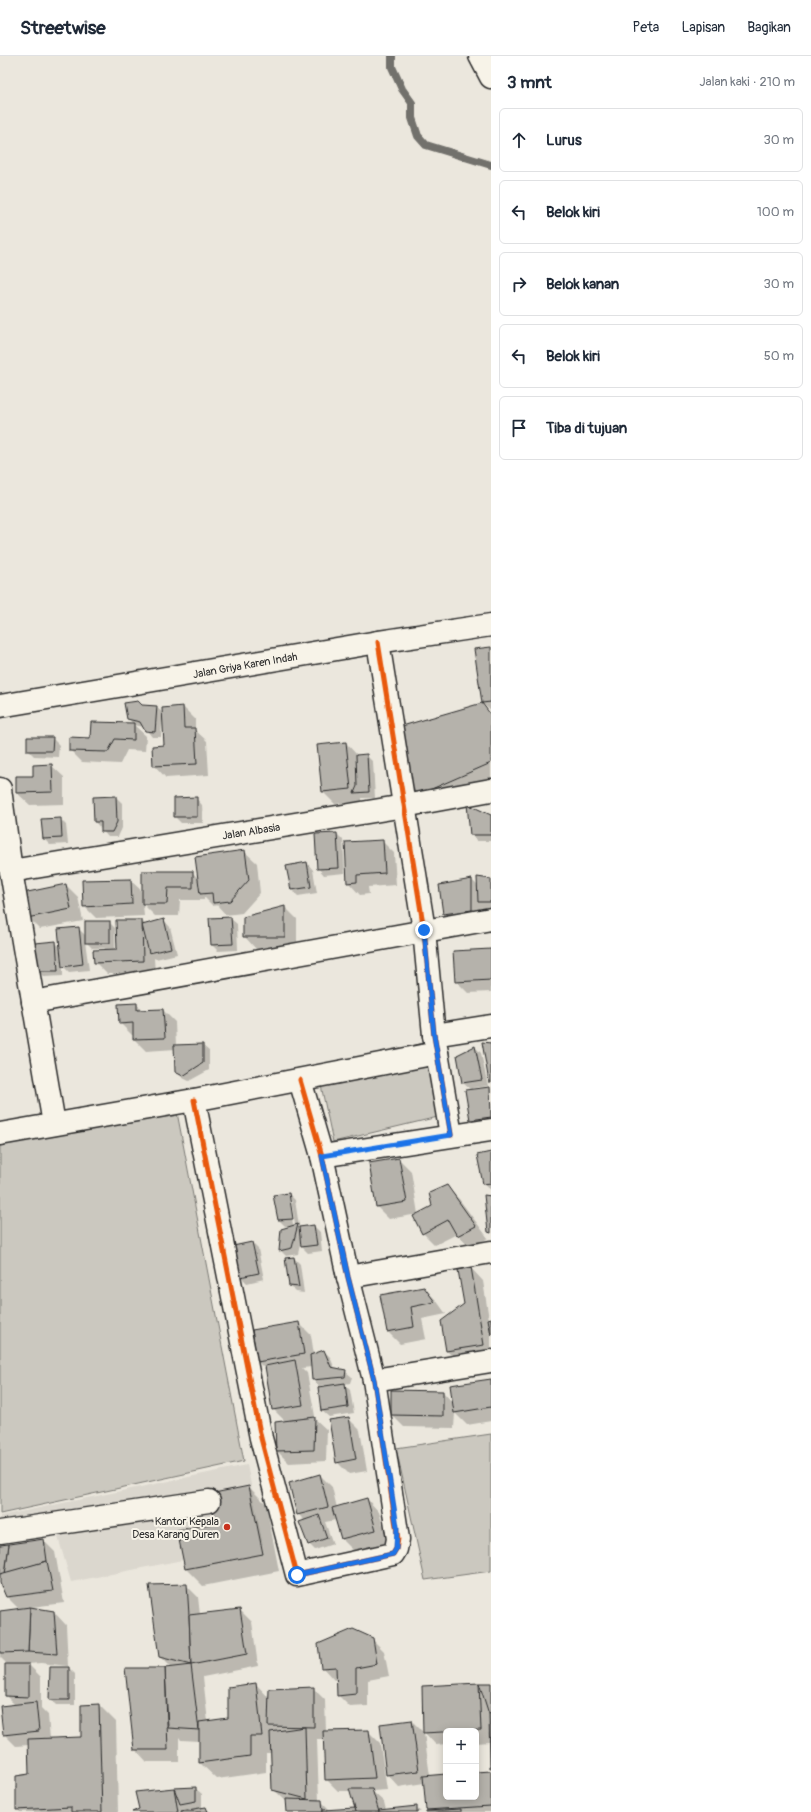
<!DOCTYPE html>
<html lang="id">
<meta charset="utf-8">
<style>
body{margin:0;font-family:Pangolin,sans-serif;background:#f6f6f7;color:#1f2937}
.controls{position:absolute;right:12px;bottom:12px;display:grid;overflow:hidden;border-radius:6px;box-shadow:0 2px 10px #0003}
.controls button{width:36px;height:36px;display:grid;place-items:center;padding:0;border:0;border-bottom:1px solid #e0e1e3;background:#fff;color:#1f2937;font:20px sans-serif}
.stop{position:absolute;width:12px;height:12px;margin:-9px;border:3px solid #1a73e8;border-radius:50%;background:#fff}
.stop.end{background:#1a73e8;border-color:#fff;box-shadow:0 1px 4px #0008}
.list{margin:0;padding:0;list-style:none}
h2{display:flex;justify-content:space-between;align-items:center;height:52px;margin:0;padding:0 16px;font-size:17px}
h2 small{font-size:13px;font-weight:400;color:#747a83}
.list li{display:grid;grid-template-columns:26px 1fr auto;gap:12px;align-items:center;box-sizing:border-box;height:64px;margin:0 8px 8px;padding:0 8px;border:1px solid #e0e1e3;border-radius:6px}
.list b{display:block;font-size:15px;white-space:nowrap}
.list em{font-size:13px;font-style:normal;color:#747a83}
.icon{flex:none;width:22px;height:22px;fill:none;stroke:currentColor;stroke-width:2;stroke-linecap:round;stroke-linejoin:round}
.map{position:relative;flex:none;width:491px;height:1756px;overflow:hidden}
header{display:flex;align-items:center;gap:24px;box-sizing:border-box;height:56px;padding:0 20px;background:#fff;border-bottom:1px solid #e0e1e3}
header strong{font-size:19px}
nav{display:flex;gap:22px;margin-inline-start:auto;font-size:14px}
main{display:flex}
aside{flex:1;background:#fff}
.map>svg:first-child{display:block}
.built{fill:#dbd7ce}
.green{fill:#cbc8bf;stroke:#7b7a75}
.shadow{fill:#0003;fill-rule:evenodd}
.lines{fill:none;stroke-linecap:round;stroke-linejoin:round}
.stream{stroke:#72716c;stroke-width:8}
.building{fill:#b5b2ab;stroke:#2b2b2b}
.minor-casing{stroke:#2b2b2b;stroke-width:25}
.minor{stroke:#f7f3e8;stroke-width:22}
.cycleway-casing{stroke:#f7f3e8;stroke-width:8}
.cycleway{stroke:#e8590c;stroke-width:5}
.route{stroke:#1a73e8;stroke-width:5}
.poi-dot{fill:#c8321e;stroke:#f7f3e8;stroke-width:1.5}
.labels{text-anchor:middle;stroke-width:4;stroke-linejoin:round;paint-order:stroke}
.street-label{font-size:11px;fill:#2b2b2b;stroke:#f7f3e8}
.poi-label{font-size:11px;fill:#2b2b2b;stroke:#f7f3e8;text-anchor:end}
</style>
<header>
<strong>Streetwise</strong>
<nav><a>Peta</a><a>Lapisan</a><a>Bagikan</a></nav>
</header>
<main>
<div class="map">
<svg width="491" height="1756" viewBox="0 0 491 1756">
<rect width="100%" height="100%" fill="#ebe7dd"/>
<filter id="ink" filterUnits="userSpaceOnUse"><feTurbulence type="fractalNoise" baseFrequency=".025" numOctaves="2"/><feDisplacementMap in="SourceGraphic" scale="8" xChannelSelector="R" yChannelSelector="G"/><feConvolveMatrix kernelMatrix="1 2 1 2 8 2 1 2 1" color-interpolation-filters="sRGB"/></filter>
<g filter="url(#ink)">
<path class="built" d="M247,1409L263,1488L71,1526L54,1467L0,1478V1460Z"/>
<g class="green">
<path d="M427,986L442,1060L333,1086L318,1015Z"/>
<path d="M175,1046L244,1405L0,1458V1075Z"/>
<path d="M491,1378V1515L425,1524L396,1392Z"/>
</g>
<g class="shadow">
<path d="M491,592V655L482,647Z"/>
<path d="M481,648L491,658V731L444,752L411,736Z"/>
<path d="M142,650L156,651L163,657L183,651L195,663V674L207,685L209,719L166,722L154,709L165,690L163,665H162L161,681H152L144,671L134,669L146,680L145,695L127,694L120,708L82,706L70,694L91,683L133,668L128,662Z"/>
<path d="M52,682L59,689L58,701L34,700L28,694Z"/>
<path d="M346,687L358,700L366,699L373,706L375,742H362V745L335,748L323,736Z"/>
<path d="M51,709L64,721V748L30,749L17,737V721L34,720Z"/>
<path d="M116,741L122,747V772L118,781H108L95,766Z"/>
<path d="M196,742L202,749L203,767H181L175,761Z"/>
<path d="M491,760V785H477L471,779Z"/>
<path d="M60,763L66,769L68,788L50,789L44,783Z"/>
<path d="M337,778L343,784L345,817L324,819L318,812Z"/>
<path d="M382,785L394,797L396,829L368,831L369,838L360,839L348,826Z"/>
<path d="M244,795L257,807L260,837L242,857L226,859L217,849L213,850L204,841V844H180L179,860H155L143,848L144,860L96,862L84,850L130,824L143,836L192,816L199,823Z"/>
<path d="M307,807L313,814L317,837L298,840L292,834Z"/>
<path d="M472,824L478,830L491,824V852H484V866L456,870L444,858Z"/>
<path d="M66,829L78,841L83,865L40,873L28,861Z"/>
<path d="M285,851L297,863V893H256L244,880Z"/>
<path d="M230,862L237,868L238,894L218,895L212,889Z"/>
<path d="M164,864L170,871L177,898L156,903L154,902L155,917L107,918L95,906L105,892H92L85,885L89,914L69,916L63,910V920L44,921L38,915L55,886L61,892L78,872L86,880L109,866L115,872V894H118L142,865L146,869Z"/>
<path d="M491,894V936L468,937L456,925Z"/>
<path d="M137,948L143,955L163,954L175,966L176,990L202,989L209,995V1014L189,1025L183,1022L176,1016V993L146,995L134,983V979H132L120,967Z"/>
<path d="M475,991L481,997L488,1030L472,1032L473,1034L489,1032L491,1033V1068L477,1070L471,1064V1034L463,1027L458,999Z"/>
<path d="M491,1097V1134L484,1128Z"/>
<path d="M399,1103L411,1115L418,1158L433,1150L447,1131L459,1143L488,1182L470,1192L457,1178L435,1189L423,1177L418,1158L389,1163L377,1151Z"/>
<path d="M289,1138L295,1144L299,1170L300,1172L314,1170L320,1176L322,1195L308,1197L302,1191L301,1184L298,1198L286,1200L280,1194L292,1171L285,1170L279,1164ZM289,1143H291L295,1168H293Z"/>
<path d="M252,1187L258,1193L264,1223L247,1227L241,1221L235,1191Z"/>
<path d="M294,1202L300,1208L304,1237L296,1236L290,1230Z"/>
<path d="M471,1212L483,1225L489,1263H491V1302L459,1307L447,1295L465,1248Z"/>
<path d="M424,1232L436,1244L446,1258L422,1263L426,1283L400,1288L388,1276Z"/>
<path d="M299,1267L311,1279L314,1299L324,1295L330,1301L335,1313L345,1315L352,1321L350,1327L344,1328L350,1334L354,1357L329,1361L322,1355L325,1329L319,1330L313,1324L312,1311L302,1312L307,1317L315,1360L313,1361L327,1374L326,1405L289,1407L277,1395L285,1365L273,1353L266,1314L258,1306Z"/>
<path d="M491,1324V1365L467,1369L455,1357L454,1372L404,1371L392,1359L443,1336L453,1347Z"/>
<path d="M348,1362L360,1374L367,1415L349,1418L337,1406Z"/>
<path d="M320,1419L332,1431L337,1452L367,1443L379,1456L388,1486L354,1495L342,1483L336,1464L325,1466L333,1488L315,1494L309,1488L305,1465L298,1458Z"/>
<path d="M249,1431L266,1448L279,1515L203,1530L186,1513L178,1475L216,1468Z"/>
<path d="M43,1484L55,1496L64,1547L31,1551L54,1556L66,1569L68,1610L41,1607L28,1608L41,1621V1652L48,1659L50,1683L82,1682L99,1649L116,1666L118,1756H20L17,1753L30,1718L29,1689L16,1690L4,1678L15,1649L6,1640L8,1609L0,1601V1556L19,1553L7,1541L2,1531H0V1490Z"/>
<path d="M186,1529L198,1541L200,1559L240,1554L252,1566L258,1610L203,1621L208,1666L229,1663L256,1628L270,1643L313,1632L325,1644L326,1676L368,1675L380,1687L387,1734L372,1735L384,1746L386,1754L416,1752L421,1756H288L287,1746L273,1733L272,1697H266V1716L217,1723L200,1707V1685L181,1684L179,1681V1706H147L135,1693L165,1613L171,1612L160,1601ZM317,1683H324L326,1723L338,1735H351L356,1753L330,1754L321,1745H319Z"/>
<path d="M372,1583L384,1595L389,1620L368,1624V1650L350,1651L338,1639L337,1623L334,1624L322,1611Z"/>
<path d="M69,1612L75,1618V1649H56L50,1643Z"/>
<path d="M491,1628V1712L490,1686L476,1687V1675H446V1688L436,1689L424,1676L423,1631Z"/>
<path d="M412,1665L424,1677L430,1720L446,1719V1741H476V1717L491,1716V1756H427L424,1727L399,1731L387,1718Z"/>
<path d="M195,1732L202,1738V1753L206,1752L210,1756H134L141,1753L137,1737Z"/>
</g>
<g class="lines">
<path class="stream" d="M392,0V11L402,33L412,47V62L418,80L426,89L491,109"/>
</g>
<g class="building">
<path d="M491,591V646L482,647L474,593Z"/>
<path d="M138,645L142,649L157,650L155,676L145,675L140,666L127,663L124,647Z"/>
<path d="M482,647L491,659V707L427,735L410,737L402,670Z"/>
<path d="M183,650L184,672H195L197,708L153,710L152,690L164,689L162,652Z"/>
<path d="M91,666L134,667V684L115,683L108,696L69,695V681L90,682Z"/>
<path d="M27,681H53L52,695H27Z"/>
<path d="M346,686L351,733L322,736L317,689Z"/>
<path d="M367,698L369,736L354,737L357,730L356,699Z"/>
<path d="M52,708L53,736L16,737V720H33V709Z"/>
<path d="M116,740L117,766L112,776H101V766H94L93,741Z"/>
<path d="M197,741V761H174V742Z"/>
<path d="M467,748L491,759V779H470Z"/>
<path d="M61,762L62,782L43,783L41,763Z"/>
<path d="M337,777L339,812L317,813L315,778Z"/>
<path d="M383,784L385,817L357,819V826L347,827L345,786Z"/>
<path d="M245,794L249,824L230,845L213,847L212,837L200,838L195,801Z"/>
<path d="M307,806L311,831L291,834L286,810Z"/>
<path d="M142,815H193V832H168L167,848H142Z"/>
<path d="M477,821L491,823V846H478Z"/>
<path d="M131,823L132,848L83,851L82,824Z"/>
<path d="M472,823V854L443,858L439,829Z"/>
<path d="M66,828L71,853L27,862L23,837Z"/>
<path d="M285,850V881H243V861Z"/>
<path d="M231,861L233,888L211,889L209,862Z"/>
<path d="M164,863L171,892L149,897L142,869Z"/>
<path d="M116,864H142L143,905L94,907L93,894L117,893Z"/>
<rect x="85" y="865" width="25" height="22"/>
<path d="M79,871L83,908L62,911L58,873Z"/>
<path d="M56,885L58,915H37L35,887Z"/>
<path d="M491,893V924L455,926L453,895Z"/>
<path d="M137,947V954L163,953L165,982L133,983V967L119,968L118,948Z"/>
<path d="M482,986L491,987V1026H489Z"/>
<path d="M203,988V1007L183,1020L175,1016L174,989Z"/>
<path d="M475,990L482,1024L462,1027L457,999Z"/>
<path d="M490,1031L491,1061L470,1064L465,1034Z"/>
<path d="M491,1096V1127L483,1128L477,1099Z"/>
<path d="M399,1102L407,1146L376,1151L369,1107Z"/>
<path d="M447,1129L476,1170L457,1180L448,1164L422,1178L413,1160L432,1150L429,1137Z"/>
<path d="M289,1137L293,1163L278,1164L273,1139Z"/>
<path d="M484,1139L491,1140V1177L488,1176Z"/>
<path d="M298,1168L292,1192L279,1195L281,1173Z"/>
<path d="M314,1169L317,1189L301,1191L299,1171Z"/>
<path d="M252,1186L259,1217L240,1221L233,1190Z"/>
<path d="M294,1201L299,1231L289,1230L285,1202Z"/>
<path d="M471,1211L484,1289L446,1295L441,1265L464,1248L458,1214Z"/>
<path d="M424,1231L435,1246L411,1251L414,1271L387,1276L380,1239Z"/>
<path d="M491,1262V1279L488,1263Z"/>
<path d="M299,1266L304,1298L257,1306L252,1274Z"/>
<path d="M324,1294L331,1311L346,1314L345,1321L312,1324L310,1299Z"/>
<path d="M295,1304L303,1349L272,1354L265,1310Z"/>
<path d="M491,1323V1351L454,1357L450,1329Z"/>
<path d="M345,1327L348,1351L321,1355L318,1331Z"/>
<path d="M391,1334L443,1335V1360L391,1359Z"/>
<path d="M315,1361L314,1394L276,1395L275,1366Z"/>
<path d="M349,1361L356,1403L336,1407L329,1364Z"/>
<path d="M320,1418L328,1451L297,1459L289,1427Z"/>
<path d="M249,1430L263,1498L185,1513L177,1474L215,1467L209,1438Z"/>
<path d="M367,1442L376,1474L341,1483L332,1452Z"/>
<path d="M319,1459L327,1482L308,1489L299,1466Z"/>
<path d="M44,1483L47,1505L5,1518L9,1488Z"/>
<path d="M9,1488L5,1518H0V1489Z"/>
<path d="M47,1505L53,1535L6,1541L0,1527V1518Z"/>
<path d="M187,1528L189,1559L191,1609L159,1601L149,1529Z"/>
<path d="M30,1551L54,1555L57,1598L28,1596Z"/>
<path d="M30,1551L28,1596L0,1597V1555Z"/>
<path d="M240,1553L247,1598L191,1609L189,1559Z"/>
<path d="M353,1573L373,1582L377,1608L356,1612V1638L337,1640L336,1611L321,1612L318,1588Z"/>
<path d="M5,1608H29V1641L5,1640Z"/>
<path d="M191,1609L199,1674L168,1672L165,1612Z"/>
<path d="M50,1611H69V1644H49Z"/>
<path d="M125,1612H165L168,1694H134Z"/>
<path d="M256,1627L262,1680H250V1700L199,1707V1666L228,1662V1631Z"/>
<path d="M479,1627L481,1674L423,1677L422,1630Z"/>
<path d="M479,1627H491V1657L489,1658Z"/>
<path d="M314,1631V1671L268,1670L269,1633Z"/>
<path d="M36,1646L39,1675L3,1679L0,1650Z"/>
<path d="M99,1648L102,1756H71V1751L16,1754V1720L29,1718L28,1683L81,1681V1649Z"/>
<path d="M491,1657V1712H490L489,1658Z"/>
<path d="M412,1664L419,1715L386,1719L380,1668Z"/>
<path d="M305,1671L307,1743L272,1734L270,1676Z"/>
<path d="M369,1674L375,1722L325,1724L323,1675Z"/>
<path d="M491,1715V1750L426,1754L423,1720L446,1718V1741H476V1716Z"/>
<path d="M196,1731V1745L180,1748L174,1732Z"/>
<path d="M174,1732L178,1756H132L139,1753L135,1736Z"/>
<path d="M349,1733H372L379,1756H356Z"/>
<path d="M286,1743L322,1744L323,1756H287Z"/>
<path d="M417,1750V1756H379V1754Z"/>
<path d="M206,1751L208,1756H181V1755Z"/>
<path d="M355,1752L356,1756H323V1754Z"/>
<path d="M461,1753V1756H426V1755Z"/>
</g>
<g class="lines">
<defs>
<g id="minor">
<path d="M480,0L491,21"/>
<path d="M378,586L424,874L434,979L451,1079"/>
<path d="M0,650L378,586L491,569"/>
<path d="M0,733L11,815L54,1068"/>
<path d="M11,815L404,750L491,734"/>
<path d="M33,946L491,863"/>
<path d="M434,979L491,970"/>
<path d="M194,1044L261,1382L297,1519L393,1498L396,1493L398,1483L374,1324L348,1221L322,1100L300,1024"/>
<path d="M0,1078L194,1044L437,997"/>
<path d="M322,1100L491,1074"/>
<path d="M348,1221L491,1196"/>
<path d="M374,1324L491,1305"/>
<path d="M0,1476L209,1445"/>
</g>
</defs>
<use href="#minor" class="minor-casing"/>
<use href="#minor" class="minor"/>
<defs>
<g id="cycleway">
<path d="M378,586L424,874L434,979L451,1079"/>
<path d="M194,1044L261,1382L297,1519L393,1498L396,1493L398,1483L374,1324L348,1221L322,1100L300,1024"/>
</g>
</defs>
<use href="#cycleway" class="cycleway-casing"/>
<use href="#cycleway" class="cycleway"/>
</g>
</g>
<g class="lines" filter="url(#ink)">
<path class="route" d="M297,1519L393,1498L396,1493L397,1471L374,1324L348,1221L322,1100L451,1079L434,979L424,874"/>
</g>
<circle class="poi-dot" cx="227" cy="1471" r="4"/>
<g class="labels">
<g class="street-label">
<text transform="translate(245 609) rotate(-10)" y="4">Jalan Griya Karen Indah</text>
<text transform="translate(251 775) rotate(-9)" y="4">Jalan Albasia</text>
</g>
<g class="poi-label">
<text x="219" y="1469">Kantor Kepala<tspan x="219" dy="13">Desa Karang Duren</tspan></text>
</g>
</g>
</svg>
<div class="controls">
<button>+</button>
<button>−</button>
</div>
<div class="stop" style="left:297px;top:1519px"></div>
<div class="stop end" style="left:424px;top:874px"></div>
</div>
<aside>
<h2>3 mnt<small>Jalan kaki · 210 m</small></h2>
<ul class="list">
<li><svg class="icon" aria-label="ahead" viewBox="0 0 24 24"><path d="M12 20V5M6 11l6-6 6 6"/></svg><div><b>Lurus</b></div><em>30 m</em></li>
<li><svg class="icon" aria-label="left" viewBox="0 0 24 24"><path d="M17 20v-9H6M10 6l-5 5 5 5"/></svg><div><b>Belok kiri</b></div><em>100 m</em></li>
<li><svg class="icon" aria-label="right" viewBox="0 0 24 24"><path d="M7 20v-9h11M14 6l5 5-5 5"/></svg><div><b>Belok kanan</b></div><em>30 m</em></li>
<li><svg class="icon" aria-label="left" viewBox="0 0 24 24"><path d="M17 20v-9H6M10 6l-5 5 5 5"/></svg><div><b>Belok kiri</b></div><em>50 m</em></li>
<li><svg class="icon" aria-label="arrive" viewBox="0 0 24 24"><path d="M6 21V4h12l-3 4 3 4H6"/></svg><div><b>Tiba di tujuan</b></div></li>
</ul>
</aside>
</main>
